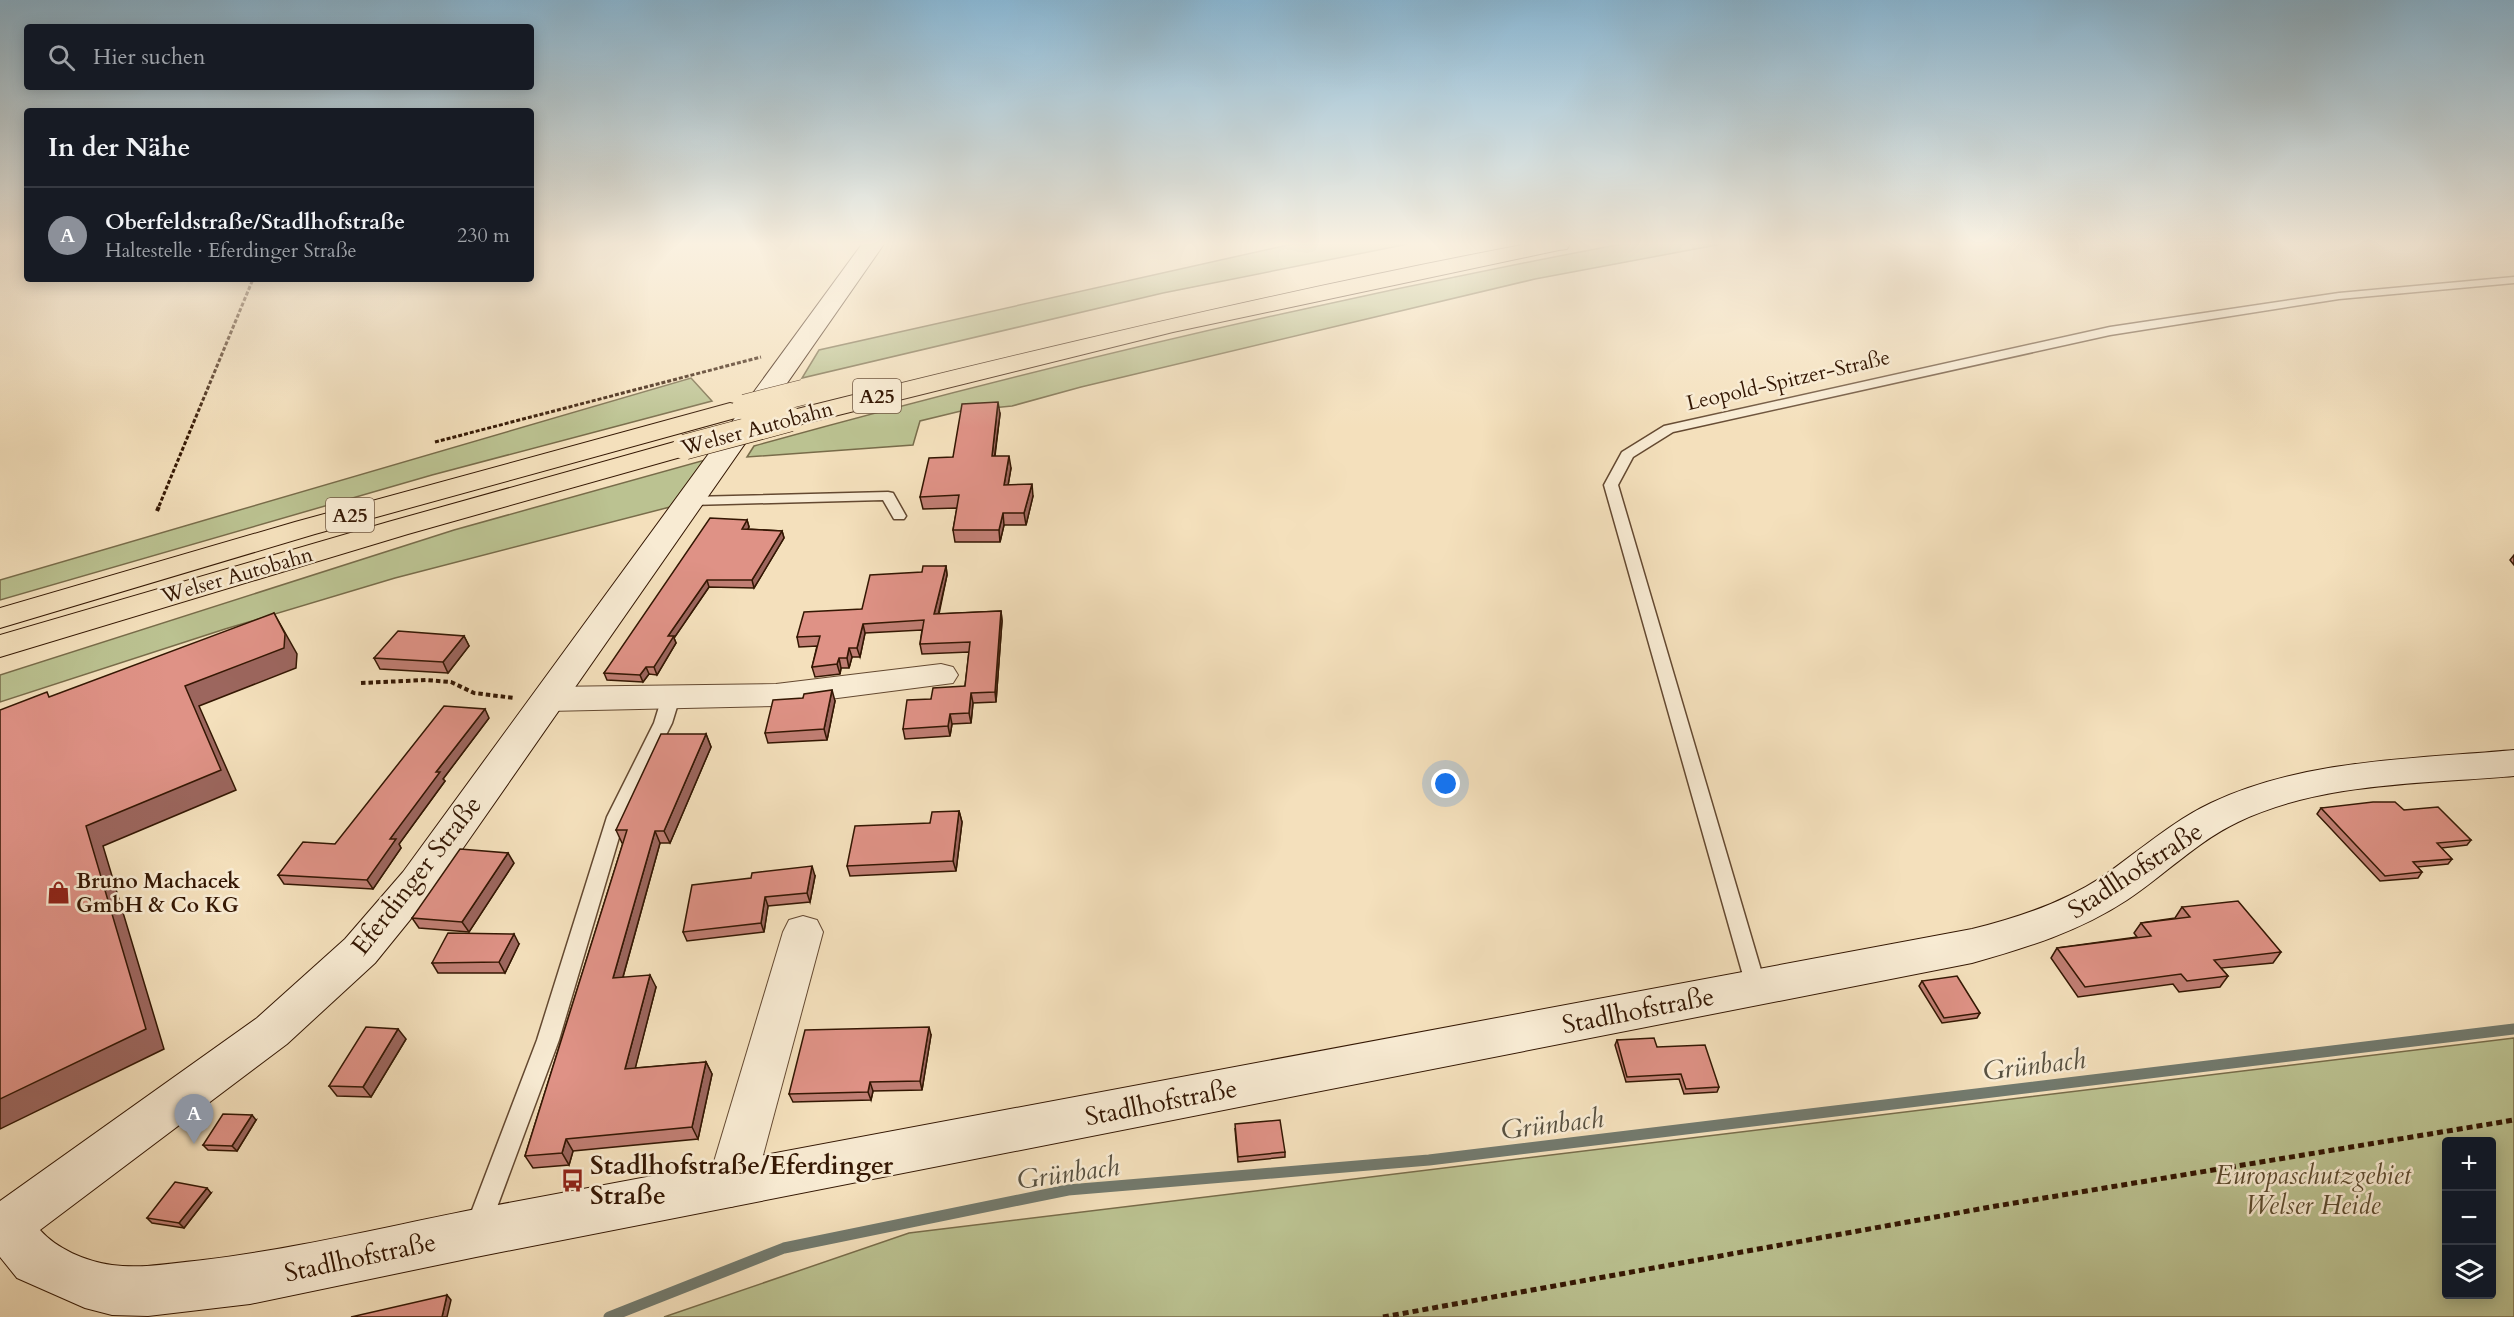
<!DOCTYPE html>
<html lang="de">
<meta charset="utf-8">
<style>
body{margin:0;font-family:Cardo,serif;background:#20242c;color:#f1f3f6}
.controls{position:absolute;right:18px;bottom:18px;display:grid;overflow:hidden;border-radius:6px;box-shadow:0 3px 15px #0003}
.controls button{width:54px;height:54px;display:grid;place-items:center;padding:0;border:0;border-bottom:2px solid #363941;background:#171b24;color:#f1f3f6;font:30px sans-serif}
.you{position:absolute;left:1446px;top:784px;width:21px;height:21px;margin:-15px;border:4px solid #fff;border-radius:50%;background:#1a73e8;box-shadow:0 0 0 9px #1a73e833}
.badge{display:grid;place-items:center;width:39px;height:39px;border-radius:50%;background:#8c9099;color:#fff;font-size:20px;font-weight:700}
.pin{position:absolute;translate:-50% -50px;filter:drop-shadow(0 2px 3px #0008)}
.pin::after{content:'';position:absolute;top:32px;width:21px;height:18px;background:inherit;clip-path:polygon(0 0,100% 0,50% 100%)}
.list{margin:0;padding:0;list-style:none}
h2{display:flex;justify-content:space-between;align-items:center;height:78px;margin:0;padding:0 24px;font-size:26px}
h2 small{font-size:20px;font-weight:400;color:#9ea1a6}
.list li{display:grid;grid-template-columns:39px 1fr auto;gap:18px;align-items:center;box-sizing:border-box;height:96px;padding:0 24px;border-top:2px solid #363941}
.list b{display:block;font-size:22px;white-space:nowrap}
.list p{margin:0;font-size:20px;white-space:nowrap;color:#9ea1a6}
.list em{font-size:20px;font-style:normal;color:#9ea1a6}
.icon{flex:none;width:33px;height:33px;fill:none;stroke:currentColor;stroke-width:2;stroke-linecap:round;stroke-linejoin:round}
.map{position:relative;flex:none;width:2514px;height:1317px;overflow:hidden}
.search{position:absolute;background:#171b24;box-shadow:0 3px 15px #0003;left:24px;top:24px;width:510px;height:66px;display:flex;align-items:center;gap:15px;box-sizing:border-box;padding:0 21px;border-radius:6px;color:#9ea1a6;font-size:22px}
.panel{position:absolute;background:#171b24;box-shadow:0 3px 15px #0003;left:24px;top:108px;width:510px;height:174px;border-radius:6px}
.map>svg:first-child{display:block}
.green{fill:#bbc291;stroke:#786c4a;stroke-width:1.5;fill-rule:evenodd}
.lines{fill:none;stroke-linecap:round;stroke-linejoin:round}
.stream{stroke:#727a6e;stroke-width:11}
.lane-casing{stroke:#644931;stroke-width:3}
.street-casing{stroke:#644931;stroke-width:2}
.secondary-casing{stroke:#341703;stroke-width:2}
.highway-casing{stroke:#341703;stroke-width:2}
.path-far2{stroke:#341703;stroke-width:3;stroke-dasharray:4 2;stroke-linecap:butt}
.path-far1{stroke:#341703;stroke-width:4;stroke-dasharray:4.5 3;stroke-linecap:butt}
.path{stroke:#341703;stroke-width:5;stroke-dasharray:6 4;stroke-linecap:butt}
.lane{fill:#f8ebd3;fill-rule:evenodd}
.street{fill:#f8ebd3;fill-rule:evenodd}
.secondary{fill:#f8ebd3;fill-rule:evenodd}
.highway{fill:#f4e0bc;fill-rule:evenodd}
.highway-bridge-casing{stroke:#341703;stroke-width:26;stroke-linecap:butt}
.highway-bridge{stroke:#f4e0bc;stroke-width:25}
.wall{fill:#c07e73;stroke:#341703;stroke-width:1.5}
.shaded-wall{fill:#9c665e;stroke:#341703;stroke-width:1.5}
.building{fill:#df9286;stroke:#341703;stroke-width:1.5}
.labels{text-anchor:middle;stroke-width:5;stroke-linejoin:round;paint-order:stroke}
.shield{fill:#f8ebd3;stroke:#6f5741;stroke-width:1.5}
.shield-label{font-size:20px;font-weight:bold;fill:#341703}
.street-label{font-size:21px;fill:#341703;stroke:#f8ebd3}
.poi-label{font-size:21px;font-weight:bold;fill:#341703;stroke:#f8ebd3;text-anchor:start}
.near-street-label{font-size:26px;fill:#341703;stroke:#f8ebd3}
.near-poi-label{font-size:26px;font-weight:bold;fill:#341703;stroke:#f8ebd3;text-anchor:start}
.near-park-label{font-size:26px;font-style:italic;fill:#5c4a2e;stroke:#f8ebd3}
.near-water-label{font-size:27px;font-style:italic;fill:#585141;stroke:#f8ebd3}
</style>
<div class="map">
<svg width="2514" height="1317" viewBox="0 0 2514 1317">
<rect width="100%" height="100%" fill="#f4e0bc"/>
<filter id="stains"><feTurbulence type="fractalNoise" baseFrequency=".00333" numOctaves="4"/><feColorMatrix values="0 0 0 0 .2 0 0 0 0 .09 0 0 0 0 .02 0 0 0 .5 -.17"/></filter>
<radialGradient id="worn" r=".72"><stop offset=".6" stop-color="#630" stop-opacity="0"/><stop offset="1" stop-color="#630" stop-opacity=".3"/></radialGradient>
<g class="green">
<path d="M1292,244H1408L1163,293L802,378L819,350Z"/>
<path d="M1622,244H1722L1535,279L1081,387L1012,406L961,411L920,421L913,445L747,457L754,446C1041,366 1330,299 1622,244Z"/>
<path d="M691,378L712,401L432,475L0,600V580Z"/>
<path d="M705,460L670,507L395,578L225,629L0,702V675L454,530Z"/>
<path d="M2514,1038V1317H664L909,1233ZM2446,1142H2492V1294H2446Z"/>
</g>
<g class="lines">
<path class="stream" d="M609,1317L784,1248L1068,1190L1429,1160L2514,1029"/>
<defs>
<g id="lane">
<path d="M2514,277V283L2339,299L2110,335L1673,432L1633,457L1618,485L1766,987L1762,993L1755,996L1748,993L1604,485L1622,452L1664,426L2110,327L2339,293Z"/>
<path d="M888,492L893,493L906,516L904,519H894L883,500L691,505L684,501L691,497Z"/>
<path d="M671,691L680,697L672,723L625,817L559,1040L490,1226L487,1234L478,1238L469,1234L466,1226L537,1040L607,817L654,723L662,697Z"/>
</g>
<g id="street">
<path d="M941,664L953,667L958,675L953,683L776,706L548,711L536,707L531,699L536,691L548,687L776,684Z"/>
<path d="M803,916L817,920L823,932L755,1185L748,1201L731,1207L714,1201L707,1185L783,932L789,920Z"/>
</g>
<path id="secondary" d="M862,244H884L431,894L375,963L287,1044L40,1230C57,1249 85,1261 112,1265C142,1269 173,1263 203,1260C295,1249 385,1227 476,1209L1972,929C2018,918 2062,903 2102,877C2138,852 2171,822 2211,803C2304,759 2414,759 2514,750V776C2424,784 2321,782 2238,822C2196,842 2165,875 2127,900C2080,931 2026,948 1972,963L476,1257L250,1304L148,1316L112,1315L85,1308L17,1278L0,1257V1201L257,1018L345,939L403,872Z"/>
<g id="highway">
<path d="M1527,244H1570L1567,249L1559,250L1173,332L790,427L781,425L777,419L781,413C1028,351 1277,292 1527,244Z"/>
<path d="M730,403L739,405L743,411L739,417L315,534L0,628V608L295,522Z"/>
<path d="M685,439L695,441L699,447L695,453L408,534L0,657V635L388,522Z"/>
</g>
</defs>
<use href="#lane" class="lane-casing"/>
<use href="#street" class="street-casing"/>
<use href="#secondary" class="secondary-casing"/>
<use href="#highway" class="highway-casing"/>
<g class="path-far2">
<path d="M435,442L761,357"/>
<path d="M159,506L253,279"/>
</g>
<g class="path-far1">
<path d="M157,511L160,504"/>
<path d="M361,683L426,680L451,682L474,693L514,698"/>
</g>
<path class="path" d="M1383,1317L1996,1206L2514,1120"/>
<use href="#lane" class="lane"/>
<use href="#street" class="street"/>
<use href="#secondary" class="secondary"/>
<use href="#highway" class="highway"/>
<defs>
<g id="highway-bridge">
<path d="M745,407L804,392"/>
<path d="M685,447L790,419"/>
</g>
</defs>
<use href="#highway-bridge" class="highway-bridge-casing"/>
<use href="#highway-bridge" class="highway-bridge"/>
</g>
<g class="wall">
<path d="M1000,414L995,456L1011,468L1008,485L1033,496L1026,525H1004L1000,542H955L953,530L957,508L923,509L920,497L953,457Z"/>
<path d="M747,520L749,527L748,529L782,531L784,538L754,588L709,587L674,638L676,643L657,675L649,674L643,682L607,680L604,673Z"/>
<path d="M2514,555V565L2510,560Z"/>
<path d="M946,566L947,575L939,614L1001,611L1002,621L996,702L973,703L971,723L952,724L950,736L905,739L903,729L931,699L965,686L969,652L922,654L920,644L922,630L865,633L860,657H852L849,668H841L840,674L815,677L812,667L817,646L799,647L797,637L862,609L922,572Z"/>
<path d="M464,636L469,646L448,673L380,669L374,658Z"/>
<path d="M803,698L835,701L827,740L768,743L765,733Z"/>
<path d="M489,718L443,779L445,781L399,844L401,848L373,889L284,884L278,875L335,844Z"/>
<path d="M706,734L711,747L670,843H660L623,977L656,987L635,1068L706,1062L712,1074L698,1139L573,1151L569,1165L533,1168L525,1156L623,843H622L616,830Z"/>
<path d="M2321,808L2404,810L2471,840L2467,845L2441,848L2452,859L2448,864L2417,867L2422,872L2418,878L2380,881L2317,814Z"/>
<path d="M959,811L962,822L956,871L850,876L847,866L930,823Z"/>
<path d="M514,863L469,932L419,928L412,918Z"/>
<path d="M815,876L810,902L768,906L764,932L687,941L683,932Z"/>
<path d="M2182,907L2281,952L2273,963L2221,968L2228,976L2220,987L2179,992L2173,984L2078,997L2051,958L2057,948L2137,937L2134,933L2141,923L2175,918Z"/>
<path d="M519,944L505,973H438L432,963Z"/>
<path d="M1922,981L1980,1013L1977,1018L1942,1023L1919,986Z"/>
<path d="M931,1035L922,1090L873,1091L871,1100L793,1102L789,1094Z"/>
<path d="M406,1039L371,1097L337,1096L329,1086Z"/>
<path d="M1617,1040L1657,1047L1719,1087L1717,1092L1684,1094L1679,1079L1626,1082L1615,1045Z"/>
<path d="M256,1120L237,1151L208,1150L203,1145Z"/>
<path d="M1235,1129L1285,1152V1157L1238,1162Z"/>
<path d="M211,1193L184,1228L152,1223L147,1218Z"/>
</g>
<g class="shaded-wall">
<path d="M998,402L1000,414L993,468L992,456Z"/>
<path d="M1009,456L1011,468L1006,497L1004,485Z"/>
<path d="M1032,484L1033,496L1026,525L1024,513Z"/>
<path d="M1003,513L1004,525L1000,542L999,530Z"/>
<path d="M747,520L749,527L744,536L742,529Z"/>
<path d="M782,531L784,538L754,588L752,580Z"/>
<path d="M946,566L947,575L936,624L934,614Z"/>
<path d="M707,580L709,587L674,638L676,643L657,675L654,667L668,636Z"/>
<path d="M1001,611L1002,621L996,702L995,692Z"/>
<path d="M274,613L297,654L296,668L199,706L236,790L103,846L164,1049L0,1129V1099L86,826L185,686Z"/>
<path d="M863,624L865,633L860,657L857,648Z"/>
<path d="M464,636L469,646L448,673L443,662Z"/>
<path d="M849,648L852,657L849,668L847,658Z"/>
<path d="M839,658L841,668L840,674L837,664Z"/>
<path d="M646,667L649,674L643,682L640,675Z"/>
<path d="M832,690L835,701L827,740L824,729Z"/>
<path d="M971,693L973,703L971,723L969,713Z"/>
<path d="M485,709L489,718L443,779L445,781L399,844L401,848L373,889L367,880L390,839L436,772Z"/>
<path d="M950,714L952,724L950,736L948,726Z"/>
<path d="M706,734L711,747L670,843L664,831Z"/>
<path d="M959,811L962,822L956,871L953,861Z"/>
<path d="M655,831L660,843L619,991L613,978Z"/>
<path d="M508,853L514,863L469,932L462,922Z"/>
<path d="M812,866L815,876L810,902L807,893Z"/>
<path d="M765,897L768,906L764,932L761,923Z"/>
<path d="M514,934L519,944L505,973L499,962Z"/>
<path d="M650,975L656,987L632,1081L625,1069Z"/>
<path d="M929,1027L931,1035L922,1090L920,1081Z"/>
<path d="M398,1029L406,1039L371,1097L363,1087Z"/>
<path d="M706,1062L712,1074L698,1139L692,1127Z"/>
<path d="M870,1082L873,1091L871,1100L868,1092Z"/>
<path d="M252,1115L256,1120L237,1151L232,1146Z"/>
<path d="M566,1139L573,1151L569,1165L562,1153Z"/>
<path d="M207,1188L211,1193L184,1228L179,1223Z"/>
<path d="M447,1295L451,1300L447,1317H442Z"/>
</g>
<g class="building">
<path d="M998,402L992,456H1009L1004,485L1032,484L1024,513H1003L999,530H953L959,495L920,497L929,458L953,457L962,404Z"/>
<path d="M710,518L747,520L742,529L782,531L752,580H707L668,636H674L654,667H646L640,675L604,673Z"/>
<path d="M923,566H946L934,614L1001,611L995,692L971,693L969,713L950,714L948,726L903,729L907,700L931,699L933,688L965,686L970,642L920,644L924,620L863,624L857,648H849L847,658H839L837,664L812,667L820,636L797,637L804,612L862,609L870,575L922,572Z"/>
<path d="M274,613L285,634L284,648L185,686L221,770L86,826L146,1029L0,1099V710L47,692L49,697Z"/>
<path d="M398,631L464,636L443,662L374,658Z"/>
<path d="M832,690L824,729L765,733L773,700L803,698L804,694Z"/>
<path d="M444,706L485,709L436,772H440L390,839H396L367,880L278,875L303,842L335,844Z"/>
<path d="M661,734H706L664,831H655L613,978L650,975L625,1069L706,1062L692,1127L566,1139L562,1153L525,1156L627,830H616Z"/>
<path d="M2373,802H2395L2404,810L2438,807L2471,840L2437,843L2452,859L2413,862L2422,872L2385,876L2321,808Z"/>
<path d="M959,811L953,861L847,866L855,826L930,823L932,812Z"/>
<path d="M460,849L508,853L462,922L412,918Z"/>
<path d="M812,866L807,893L765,897L761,923L683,932L692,885L751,878L752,873Z"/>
<path d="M2238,901L2281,952L2214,960L2228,976L2187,981L2181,974L2085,987L2057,948L2151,936L2141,923L2190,917L2182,907Z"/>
<path d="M448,933L514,934L499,962L432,963Z"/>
<path d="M1957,976L1980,1013L1944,1018L1922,981Z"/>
<path d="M366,1027L398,1029L363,1087L329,1086Z"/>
<path d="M929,1027L920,1081L870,1082L868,1092L789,1094L805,1030Z"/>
<path d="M1654,1038L1657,1047L1705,1045L1719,1087L1686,1089L1681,1074L1627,1077L1617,1040Z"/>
<path d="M223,1114L252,1115L232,1146L203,1145Z"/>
<path d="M1280,1120L1285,1152L1238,1157L1235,1124Z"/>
<path d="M175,1182L207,1188L179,1223L147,1218Z"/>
<path d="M447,1295L442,1317H351Z"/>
</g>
<linearGradient id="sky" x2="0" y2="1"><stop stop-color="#89b7d4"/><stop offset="0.57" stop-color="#faf1e1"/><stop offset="1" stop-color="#faf1e1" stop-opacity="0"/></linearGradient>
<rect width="2514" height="428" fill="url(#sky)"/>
<defs>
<symbol id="shop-bare" viewBox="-9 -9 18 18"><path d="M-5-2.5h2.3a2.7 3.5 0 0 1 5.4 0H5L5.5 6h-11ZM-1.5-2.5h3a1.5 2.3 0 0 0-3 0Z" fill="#8f2418" stroke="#f8ebd3" stroke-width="2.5" paint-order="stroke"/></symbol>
<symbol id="bus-bare" viewBox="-9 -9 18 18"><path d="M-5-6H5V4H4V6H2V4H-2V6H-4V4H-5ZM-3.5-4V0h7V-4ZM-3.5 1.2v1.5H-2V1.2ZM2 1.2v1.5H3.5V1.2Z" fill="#8f2418" stroke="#f8ebd3" stroke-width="2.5" paint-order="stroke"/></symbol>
</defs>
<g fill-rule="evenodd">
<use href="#shop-bare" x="42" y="876" width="33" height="33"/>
<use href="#bus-bare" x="556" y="1164" width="33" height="33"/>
</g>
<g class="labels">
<g class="shield">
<rect x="853" y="379" width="48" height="34" rx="4.5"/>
<rect x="326" y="498" width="48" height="34" rx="4.5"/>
</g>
<g class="shield-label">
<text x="877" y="403">A25</text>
<text x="350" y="522">A25</text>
</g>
<g class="street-label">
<text transform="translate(1788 380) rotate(-13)" y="7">Leopold-Spitzer-Straße</text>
<text transform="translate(757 428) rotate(-15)" y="7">Welser Autobahn</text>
<text transform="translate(237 575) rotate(-16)" y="7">Welser Autobahn</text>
</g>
<g class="poi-label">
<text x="76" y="888">Bruno Machacek<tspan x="76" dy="24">GmbH &amp; Co KG</tspan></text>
</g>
<g class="near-street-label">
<text transform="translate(2135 870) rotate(-33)" y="9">Stadlhofstraße</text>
<text transform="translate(416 875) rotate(-52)" y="9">Eferdinger Straße</text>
<text transform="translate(1638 1010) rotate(-11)" y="9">Stadlhofstraße</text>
<text transform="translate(1161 1102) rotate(-11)" y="9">Stadlhofstraße</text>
<text transform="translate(360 1257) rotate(-12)" y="9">Stadlhofstraße</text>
</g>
<g class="near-poi-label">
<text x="590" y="1174">Stadlhofstraße/Eferdinger<tspan x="590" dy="30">Straße</tspan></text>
</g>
<g class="near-park-label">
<text x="2313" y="1184">Europaschutzgebiet<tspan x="2313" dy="30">Welser Heide</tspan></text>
</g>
<g class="near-water-label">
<text transform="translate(2034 1065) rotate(-7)" y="9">Grünbach</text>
<text transform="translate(1552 1124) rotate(-7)" y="9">Grünbach</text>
<text transform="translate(1068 1173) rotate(-8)" y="9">Grünbach</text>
</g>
</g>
<rect width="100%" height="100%" filter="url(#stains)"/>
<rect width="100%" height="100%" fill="url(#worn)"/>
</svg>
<div class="controls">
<button>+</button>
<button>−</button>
<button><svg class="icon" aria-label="layers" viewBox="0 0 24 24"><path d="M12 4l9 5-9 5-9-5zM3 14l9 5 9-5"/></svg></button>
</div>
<div class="you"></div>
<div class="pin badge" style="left:194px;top:1144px">A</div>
<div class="search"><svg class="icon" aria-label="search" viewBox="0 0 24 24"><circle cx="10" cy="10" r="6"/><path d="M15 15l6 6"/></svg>Hier suchen</div>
<section class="panel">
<h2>In der Nähe<small></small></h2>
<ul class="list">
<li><span class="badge">A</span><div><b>Oberfeldstraße/Stadlhofstraße</b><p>Haltestelle · Eferdinger Straße</p></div><em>230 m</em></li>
</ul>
</section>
</div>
